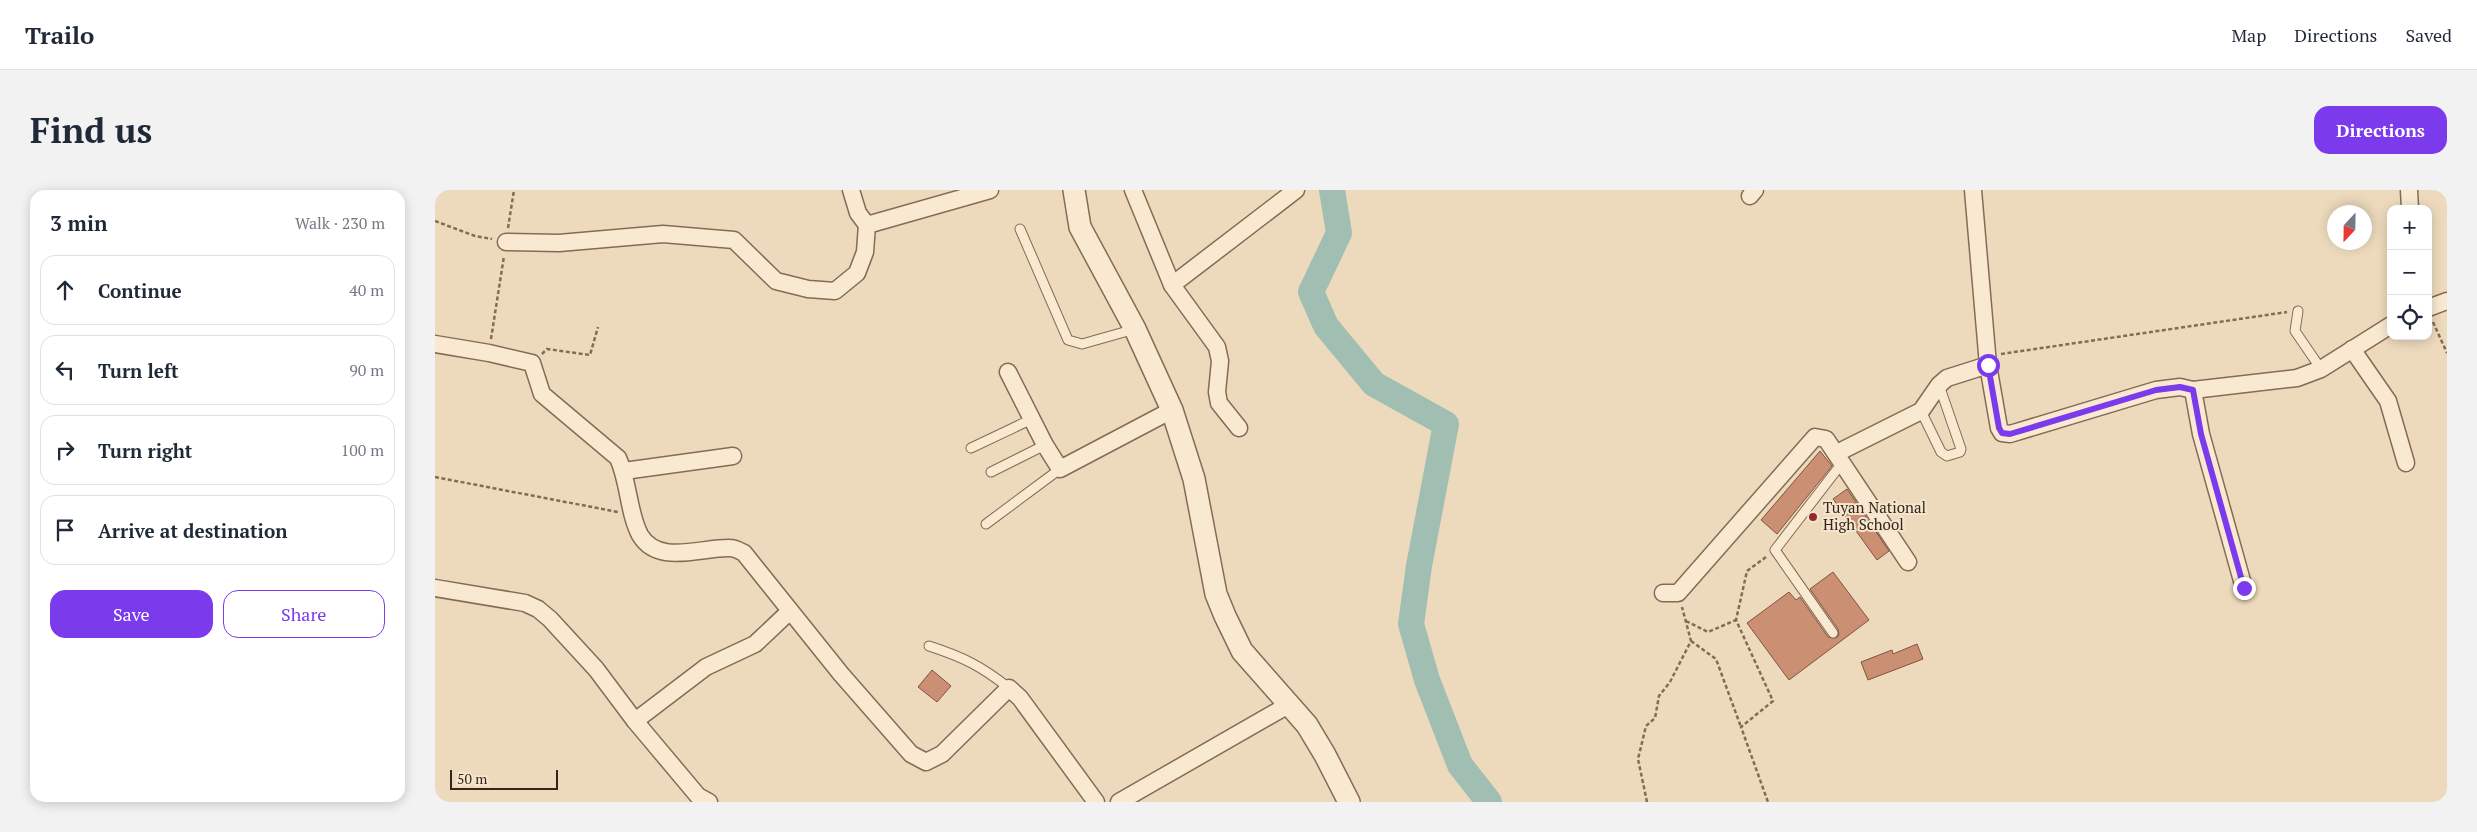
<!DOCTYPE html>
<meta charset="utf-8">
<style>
body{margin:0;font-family:"PT Serif",serif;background:#f2f2f3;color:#1f2937}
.controls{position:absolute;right:15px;top:15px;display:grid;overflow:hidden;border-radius:10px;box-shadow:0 2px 12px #0003}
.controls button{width:45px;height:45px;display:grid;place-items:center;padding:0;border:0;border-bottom:1px solid #e0e1e3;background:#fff;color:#1f2937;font:25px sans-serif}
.compass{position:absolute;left:1892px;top:15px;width:45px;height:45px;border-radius:50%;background:#fff;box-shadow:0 2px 12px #0003;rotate:202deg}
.scale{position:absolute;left:15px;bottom:12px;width:108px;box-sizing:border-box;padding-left:5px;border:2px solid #34251b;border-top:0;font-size:14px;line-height:18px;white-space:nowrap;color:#34251b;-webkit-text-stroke:4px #f5e5cd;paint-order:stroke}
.stop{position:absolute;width:15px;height:15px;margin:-11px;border:4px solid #7c3aed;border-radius:50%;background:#fff}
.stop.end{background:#7c3aed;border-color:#fff;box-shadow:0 1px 5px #0008}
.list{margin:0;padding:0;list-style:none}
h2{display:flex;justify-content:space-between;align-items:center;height:65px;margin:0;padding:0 20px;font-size:21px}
h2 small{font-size:16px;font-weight:400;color:#747a83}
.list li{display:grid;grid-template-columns:32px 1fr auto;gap:15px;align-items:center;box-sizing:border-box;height:70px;margin:0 10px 10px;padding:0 10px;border:1px solid #e0e1e3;border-radius:15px}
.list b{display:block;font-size:19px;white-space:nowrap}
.list em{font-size:16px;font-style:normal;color:#747a83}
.actions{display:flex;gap:10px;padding:15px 20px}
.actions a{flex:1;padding:11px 0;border:1px solid #7c3aed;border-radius:15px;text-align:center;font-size:18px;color:#7c3aed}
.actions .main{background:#7c3aed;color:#fff}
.icon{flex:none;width:28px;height:28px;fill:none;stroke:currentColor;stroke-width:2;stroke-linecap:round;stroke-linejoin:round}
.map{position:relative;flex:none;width:2012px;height:612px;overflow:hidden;border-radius:15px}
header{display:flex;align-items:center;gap:30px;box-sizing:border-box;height:70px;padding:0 25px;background:#fff;border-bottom:1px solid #e0e1e3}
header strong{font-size:24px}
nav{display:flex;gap:28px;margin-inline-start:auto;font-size:18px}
.intro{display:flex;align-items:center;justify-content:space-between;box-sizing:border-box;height:120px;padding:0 30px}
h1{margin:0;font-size:35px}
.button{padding:12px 22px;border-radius:15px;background:#7c3aed;color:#fff;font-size:18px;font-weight:700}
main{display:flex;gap:30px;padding:0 30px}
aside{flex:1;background:#fff;border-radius:15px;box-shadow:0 2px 12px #0003}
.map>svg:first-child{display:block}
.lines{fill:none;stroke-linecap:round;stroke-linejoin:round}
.river{stroke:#a1beb3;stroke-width:26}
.building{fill:#cb9073;stroke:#83523d}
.service-casing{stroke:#856b57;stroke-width:11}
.minor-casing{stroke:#856b57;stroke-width:19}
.tertiary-casing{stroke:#856b57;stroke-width:24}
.path{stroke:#856b57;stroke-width:2.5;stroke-dasharray:4 2.5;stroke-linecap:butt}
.service{stroke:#f8e9d0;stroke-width:9}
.minor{stroke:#f8e9d0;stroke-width:16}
.tertiary{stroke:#f8e9d0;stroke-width:21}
.route{stroke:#7c3aed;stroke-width:6}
.poi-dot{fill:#932832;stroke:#f5e5cd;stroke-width:2}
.labels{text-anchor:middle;stroke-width:4;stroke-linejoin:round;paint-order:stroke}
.poi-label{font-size:15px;fill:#34251b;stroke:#f5e5cd;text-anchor:start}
</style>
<header>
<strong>Trailo</strong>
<nav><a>Map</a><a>Directions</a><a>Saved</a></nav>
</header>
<div class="intro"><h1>Find us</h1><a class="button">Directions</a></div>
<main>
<aside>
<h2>3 min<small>Walk · 230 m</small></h2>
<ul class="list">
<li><svg class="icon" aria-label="ahead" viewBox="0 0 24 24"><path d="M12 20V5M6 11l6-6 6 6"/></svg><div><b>Continue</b></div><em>40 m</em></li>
<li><svg class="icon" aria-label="left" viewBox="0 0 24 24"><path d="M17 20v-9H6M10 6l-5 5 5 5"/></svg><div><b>Turn left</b></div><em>90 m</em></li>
<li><svg class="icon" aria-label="right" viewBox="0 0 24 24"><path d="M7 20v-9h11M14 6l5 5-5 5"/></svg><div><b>Turn right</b></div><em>100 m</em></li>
<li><svg class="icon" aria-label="arrive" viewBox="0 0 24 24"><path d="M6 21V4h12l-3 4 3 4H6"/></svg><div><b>Arrive at destination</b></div></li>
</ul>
<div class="actions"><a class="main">Save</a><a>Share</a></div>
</aside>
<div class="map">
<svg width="2012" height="612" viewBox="0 0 2012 612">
<rect width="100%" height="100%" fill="#eddabd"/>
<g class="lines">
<path class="river" d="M897,0L904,43L876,102L891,136L939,194L1011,234L984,376L976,434L992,490L1025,575L1054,612"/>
</g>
<g class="building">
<path d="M1385,261L1397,276L1342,344L1326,330Z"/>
<path d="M1412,299L1454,361L1442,370L1398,309Z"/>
<path d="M1398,382L1434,430L1354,490L1312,433L1354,402L1361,410L1365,407L1393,447L1401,448L1404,445L1403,439L1375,399Z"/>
<path d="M1482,454L1488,469L1433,490L1426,472L1457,460L1458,464Z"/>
<path d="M497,480L516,496L502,512L483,497Z"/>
</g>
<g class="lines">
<defs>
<g id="service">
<path d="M585,39L633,150L647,154L700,139"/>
<path d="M1863,121L1860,141L1886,179"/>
<path d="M1486,221L1506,262L1512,266L1525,262L1526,259L1504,195"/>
<path d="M536,258L597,229"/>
<path d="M556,282L610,255"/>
<path d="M551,334L625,279"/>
<path d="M1398,443L1340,360L1407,273"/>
<path d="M494,456C528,467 546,476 574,498"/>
</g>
<g id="minor">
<path d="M416,0L423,23L432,35"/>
<path d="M698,0L737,95L782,157L785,171L782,202L784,213L804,238"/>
<path d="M1538,0L1553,175L1564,238L1567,243L1575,244L1721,200L1745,197L1758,200L1862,188L1886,179L1956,135"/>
<path d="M1974,0L1975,19"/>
<path d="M1315,6L1320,0"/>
<path d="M71,52L124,53L228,44L299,50L341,91L373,99L400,101L422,83L430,62L432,35L555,0"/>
<path d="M737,95L861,0"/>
<path d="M1993,118L2012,111"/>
<path d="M0,154L54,163L97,173L107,204L183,268C194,292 193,322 205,345C223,376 267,357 295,358C300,358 305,361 309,363L406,484L476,564L491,572L507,564L574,498L585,508L661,612"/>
<path d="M1917,159L1953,211L1971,273"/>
<path d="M573,182L610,255L625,279L737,220"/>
<path d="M1758,200L1766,244L1809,398"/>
<path d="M1402,263L1486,221L1504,195L1512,188L1553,175"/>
<path d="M189,281L298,266"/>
<path d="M0,398L90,413L103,419L115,429L161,479L200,531L263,606L274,612"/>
<path d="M1228,403H1243L1380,247L1391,249L1473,372"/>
<path d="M200,531L271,477L320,454L355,421"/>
<path d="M684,612L855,514"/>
</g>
<path id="tertiary" d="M639,0L645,37L700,139L737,220L759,289L781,404L790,426L807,461L872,535L890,565L914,612"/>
</defs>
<use href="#service" class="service-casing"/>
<use href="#minor" class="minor-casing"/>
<use href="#tertiary" class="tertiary-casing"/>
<g class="path">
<path d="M0,31L40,46L57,49"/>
<path d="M73,38L79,0"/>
<path d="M1998,132L2012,163"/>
<path d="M56,149L69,66"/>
<path d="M107,164L112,159L155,165L163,137"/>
<path d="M1566,164L1852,122"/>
<path d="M0,287L183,322"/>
<path d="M1331,367L1312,381L1301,430L1338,511L1306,537L1333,612"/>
<path d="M1251,431L1273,442L1301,430"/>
<path d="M1256,451L1281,469L1306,537"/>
<path d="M1212,612L1203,569L1211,536L1220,528L1224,506L1235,492L1256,451L1247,417"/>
</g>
<use href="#service" class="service"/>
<use href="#minor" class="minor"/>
<use href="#tertiary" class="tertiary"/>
</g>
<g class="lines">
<path class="route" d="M1553,175L1564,238L1567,243L1575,244L1721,200L1745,197L1758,200L1766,244L1809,398"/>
</g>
<circle class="poi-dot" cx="1378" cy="327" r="5"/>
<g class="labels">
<g class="poi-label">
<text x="1388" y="323">Tuyan National<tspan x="1388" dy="17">High School</tspan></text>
</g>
</g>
</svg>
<div class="controls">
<button>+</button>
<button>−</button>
<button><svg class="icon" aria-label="locate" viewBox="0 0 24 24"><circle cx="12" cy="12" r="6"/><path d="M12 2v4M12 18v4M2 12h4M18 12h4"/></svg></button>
</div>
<svg class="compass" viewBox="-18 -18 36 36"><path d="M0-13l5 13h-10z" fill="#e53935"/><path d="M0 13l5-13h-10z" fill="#747a83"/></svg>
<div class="scale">50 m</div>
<div class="stop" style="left:1553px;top:175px"></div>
<div class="stop end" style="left:1809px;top:398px"></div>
</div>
</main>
